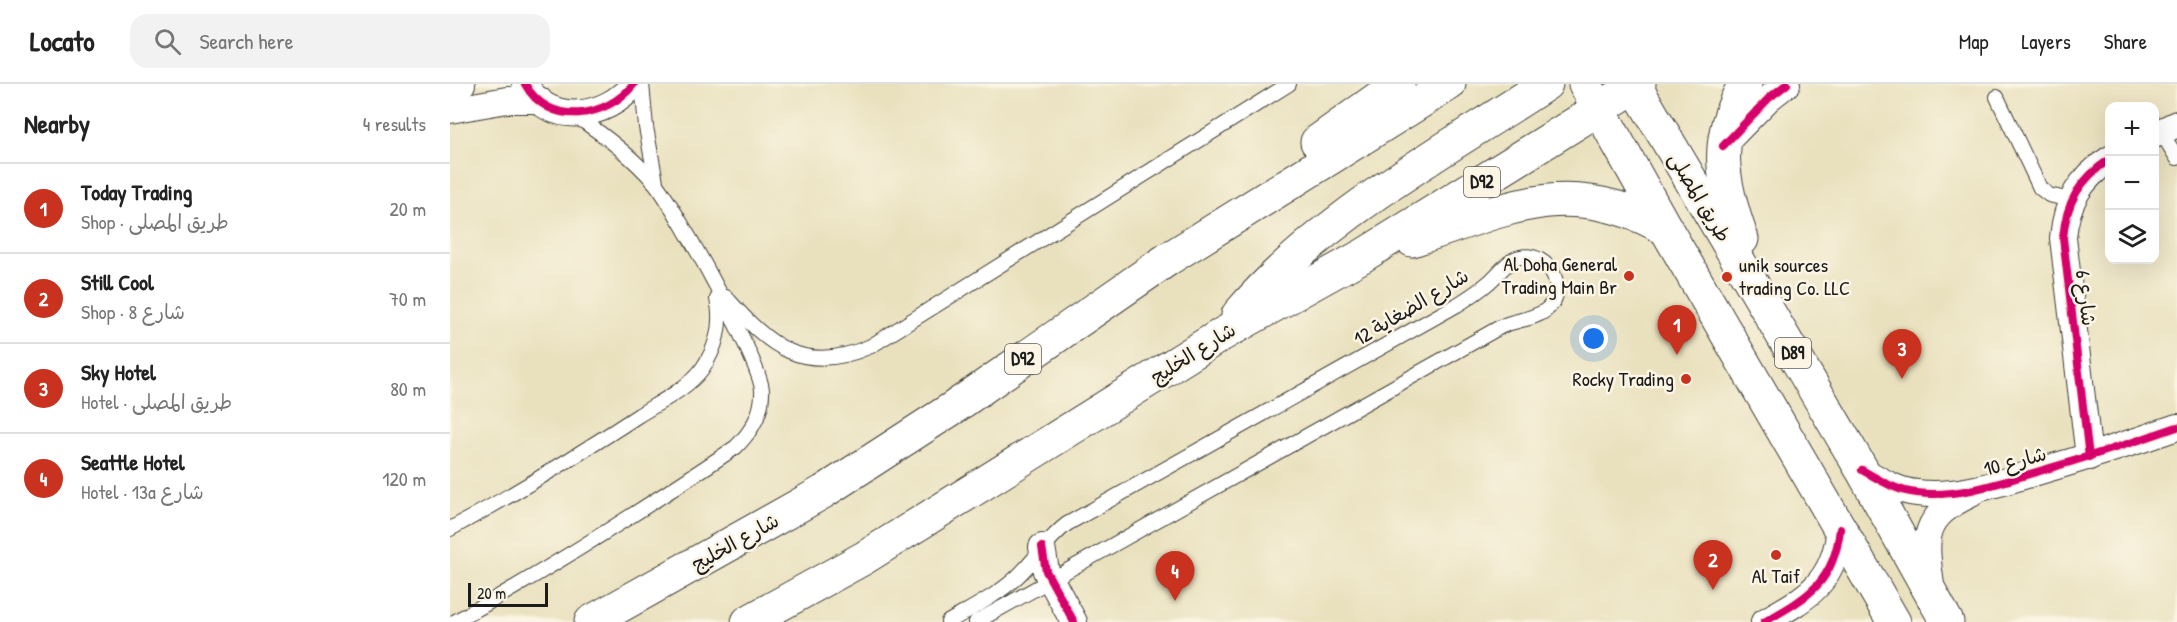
<!DOCTYPE html>
<meta charset="utf-8">
<style>
body{margin:0;font-family:"Patrick Hand","Playpen Sans Arabic",sans-serif;background:#f2f2f2;color:#222}
.controls{position:absolute;right:18px;top:18px;display:grid;overflow:hidden;border-radius:12px;box-shadow:0 6px 24px #0002}
.controls button{width:54px;height:54px;display:grid;place-items:center;padding:0;border:0;border-bottom:2px solid #e0e0e0;background:#fff;color:#222;font:30px sans-serif}
.scale{position:absolute;left:18px;bottom:15px;width:80px;box-sizing:border-box;padding-left:6px;border:3px solid #1c1c1c;border-top:0;font-size:16px;line-height:21px;white-space:nowrap;color:#1c1c1c;-webkit-text-stroke:4px #fcf5e5;paint-order:stroke}
.you{position:absolute;left:1144px;top:255px;width:21px;height:21px;margin:-15px;border:4px solid #fff;border-radius:50%;background:#1a73e8;box-shadow:0 0 0 9px #1a73e833}
.badge{display:grid;place-items:center;width:39px;height:39px;border-radius:50%;background:#c8321e;color:#fff;font-size:20px;font-weight:700}
.pin{position:absolute;translate:-50% -50px;filter:drop-shadow(0 2px 3px #0008)}
.pin::after{content:'';position:absolute;top:32px;width:21px;height:18px;background:inherit;clip-path:polygon(0 0,100% 0,50% 100%)}
.list{margin:0;padding:0;list-style:none}
h2{display:flex;justify-content:space-between;align-items:center;height:78px;margin:0;padding:0 24px;font-size:26px}
h2 small{font-size:20px;font-weight:400;color:#767676}
.list li{display:grid;grid-template-columns:39px 1fr auto;gap:18px;align-items:center;box-sizing:border-box;height:90px;padding:0 24px;border-top:2px solid #e0e0e0}
.list b{display:block;font-size:22px;white-space:nowrap}
.list p{margin:0;font-size:20px;white-space:nowrap;color:#767676}
.list em{font-size:20px;font-style:normal;color:#767676}
.icon{flex:none;width:33px;height:33px;fill:none;stroke:currentColor;stroke-width:2;stroke-linecap:round;stroke-linejoin:round}
.map{position:relative;flex:none;width:1727px;height:538px;overflow:hidden}
header{display:flex;align-items:center;gap:36px;box-sizing:border-box;height:84px;padding:0 30px;background:#fff;border-bottom:2px solid #e0e0e0}
header strong{font-size:28px}
nav{display:flex;gap:33px;margin-inline-start:auto;font-size:21px}
.search{width:420px;height:54px;background:#f2f2f2;display:flex;align-items:center;gap:15px;box-sizing:border-box;padding:0 21px;border-radius:18px;color:#767676;font-size:22px}
main{display:flex}
aside{flex:1;background:#fff}
.map>svg:first-child{display:block}
.lines{fill:none;stroke-linecap:round;stroke-linejoin:round}
.lane-casing{stroke:#3b3a34;stroke-width:16}
.street-casing{stroke:#3b3a34;stroke-width:28}
.primary-casing{stroke:#3b3a34;stroke-width:35}
.lane{stroke:#fff;stroke-width:14}
.street{stroke:#fff;stroke-width:26}
.primary{stroke:#fff;stroke-width:33}
.cycleway-casing{stroke:#fcf5e5;stroke-width:11}
.cycleway{stroke:#d6006c;stroke-width:8}
.poi-dot{fill:#c8321e;stroke:#fcf5e5;stroke-width:2}
.labels{text-anchor:middle;stroke-width:5;stroke-linejoin:round;paint-order:stroke}
.shield{fill:#fcf5e5;stroke:#5f5d58;stroke-width:1.5}
.shield-label{font-size:18px;font-weight:bold;fill:#1c1c1c}
.street-label{font-size:20px;fill:#1c1c1c;stroke:#fcf5e5}
.poi-label{font-size:20px;fill:#1c1c1c;stroke:#fcf5e5;text-anchor:end}
</style>
<header>
<strong>Locato</strong>
<div class="search"><svg class="icon" aria-label="search" viewBox="0 0 24 24"><circle cx="10" cy="10" r="6"/><path d="M15 15l6 6"/></svg>Search here</div>
<nav><a>Map</a><a>Layers</a><a>Share</a></nav>
</header>
<main>
<aside>
<h2>Nearby<small>4 results</small></h2>
<ul class="list">
<li><span class="badge">1</span><div><b>Today Trading</b><p>Shop · طريق المصلى</p></div><em>20 m</em></li>
<li><span class="badge">2</span><div><b>Still Cool</b><p>Shop · شارع 8</p></div><em>70 m</em></li>
<li><span class="badge">3</span><div><b>Sky Hotel</b><p>Hotel · طريق المصلى</p></div><em>80 m</em></li>
<li><span class="badge">4</span><div><b>Seattle Hotel</b><p>Hotel · 13a شارع</p></div><em>120 m</em></li>
</ul>
</aside>
<div class="map">
<svg width="1727" height="538" viewBox="0 0 1727 538">
<rect width="100%" height="100%" fill="#fcf5e5"/>
<filter id="ink" filterUnits="userSpaceOnUse"><feTurbulence type="fractalNoise" baseFrequency=".0167" numOctaves="2"/><feDisplacementMap in="SourceGraphic" scale="12" xChannelSelector="R" yChannelSelector="G"/><feConvolveMatrix kernelMatrix="1 2 1 2 8 2 1 2 1" color-interpolation-filters="sRGB"/></filter>
<filter id="wash" filterUnits="userSpaceOnUse"><feTurbulence type="fractalNoise" baseFrequency=".008" numOctaves="4" result="noise"/><feDisplacementMap in="SourceGraphic" scale="24" xChannelSelector="R" yChannelSelector="G"/><feGaussianBlur stdDeviation="1.35" result="paint"/><feColorMatrix in="noise" values="0 0 0 0 0 0 0 0 0 0 0 0 0 0 0 0 0 1.4 0 .05"/><feComposite in="paint" operator="in"/></filter>
<g filter="url(#wash)">
<rect width="100%" height="100%" fill="#e9e1be"/>
</g>
<g filter="url(#ink)">
<g class="lines">
<defs>
<g id="lane">
<path d="M192,0L196,43L206,98"/>
<path d="M1547,13L1590,104L1599,111L1620,116"/>
<path d="M1711,48L1727,74"/>
<path d="M276,213C319,262 353,292 421,262L839,0"/>
<path d="M0,445C65,410 128,371 189,331C210,318 237,305 252,285C266,265 273,240 267,215"/>
<path d="M4,538C101,484 194,425 286,363C301,348 313,328 312,306C310,277 226,124 205,99C182,72 153,50 124,31"/>
<path d="M498,538C522,524 548,511 568,492C586,475 597,455 617,440L1007,221C1018,214 1028,208 1038,199C1048,191 1057,176 1070,173C1100,167 1120,207 1096,226C1085,235 1066,236 1052,242L526,538"/>
</g>
<g id="street">
<path d="M75,0C99,44 157,34 184,0"/>
<path d="M0,9L12,0"/>
<path d="M0,26L57,16H89"/>
<path d="M1704,51L1727,40"/>
<path d="M1273,61L1319,14L1337,0"/>
<path d="M1639,373L1613,154C1616,118 1630,95 1660,75"/>
<path d="M1412,386C1430,396 1446,407 1467,409C1505,414 1547,400 1583,389C1632,375 1679,360 1727,343"/>
<path d="M592,463L596,487L624,538"/>
<path d="M1481,501C1474,452 1472,433 1521,410"/>
<path d="M1314,538C1358,513 1384,499 1390,445"/>
</g>
<g id="primary">
<path d="M1135,0L1216,145L1444,538"/>
<path d="M1184,0L1412,386L1497,538"/>
<path d="M867,58L948,0"/>
<path d="M1292,155C1271,97 1263,55 1295,0"/>
<path d="M962,156C1058,125 1120,90 1216,145"/>
<path d="M788,231C871,133 990,70 1096,0"/>
<path d="M141,538L373,408L503,324L718,175L999,0"/>
<path d="M298,538L414,474L771,251L914,171L1189,0"/>
</g>
</defs>
<use href="#lane" class="lane-casing"/>
<use href="#street" class="street-casing"/>
<use href="#primary" class="primary-casing"/>
<use href="#lane" class="lane"/>
<use href="#street" class="street"/>
<use href="#primary" class="primary"/>
<defs>
<g id="cycleway">
<path d="M75,0C99,44 157,34 184,0"/>
<path d="M1273,62L1319,14L1337,0"/>
<path d="M1639,373L1613,154C1616,118 1630,95 1660,75"/>
<path d="M1412,386C1430,396 1446,407 1467,409C1505,414 1547,400 1583,389C1632,375 1679,360 1727,343"/>
<path d="M592,463L596,487L624,538"/>
<path d="M1314,538C1358,513 1384,499 1390,445"/>
</g>
</defs>
<use href="#cycleway" class="cycleway-casing"/>
<use href="#cycleway" class="cycleway"/>
</g>
</g>
<g class="poi-dot">
<circle cx="1179" cy="192" r="6"/>
<circle cx="1277" cy="193" r="6"/>
<circle cx="1236" cy="295" r="6"/>
<circle cx="1326" cy="471" r="6"/>
</g>
<g class="labels">
<g class="shield">
<rect x="1014" y="83" width="36" height="30" rx="4.5"/>
<rect x="1325" y="254" width="36" height="30" rx="4.5"/>
<rect x="555" y="260" width="36" height="30" rx="4.5"/>
</g>
<g class="shield-label">
<text x="1032" y="104">D92</text>
<text x="1343" y="275">D89</text>
<text x="573" y="281">D92</text>
</g>
<g class="street-label">
<text transform="translate(1250 113) rotate(59)" y="7">طريق المصلى</text>
<text transform="translate(1636 214) rotate(83)" y="7">شارع 6</text>
<text transform="translate(961 223) rotate(-31)" y="7">12 شارع الضغاية</text>
<text transform="translate(743 269) rotate(-32)" y="7">شارع الخليج</text>
<text transform="translate(1565 377) rotate(-15)" y="7">شارع 10</text>
<text transform="translate(285 458) rotate(-29)" y="7">شارع الخليج</text>
</g>
<g class="poi-label">
<text x="1167" y="187">Al Doha General<tspan x="1167" dy="23">Trading Main Br</tspan></text>
<text x="1289" y="188" text-anchor="start">unik sources<tspan x="1289" dy="23">trading Co. LLC</tspan></text>
<text x="1224" y="302">Rocky Trading</text>
<text x="1326" y="499" text-anchor="middle">Al Taif</text>
</g>
</g>
</svg>
<div class="controls">
<button>+</button>
<button>−</button>
<button><svg class="icon" aria-label="layers" viewBox="0 0 24 24"><path d="M12 4l9 5-9 5-9-5zM3 14l9 5 9-5"/></svg></button>
</div>
<div class="scale">20 m</div>
<div class="you"></div>
<div class="pin badge" style="left:1227px;top:271px">1</div>
<div class="pin badge" style="left:1263px;top:506px">2</div>
<div class="pin badge" style="left:1452px;top:295px">3</div>
<div class="pin badge" style="left:725px;top:517px">4</div>
</div>
</main>
